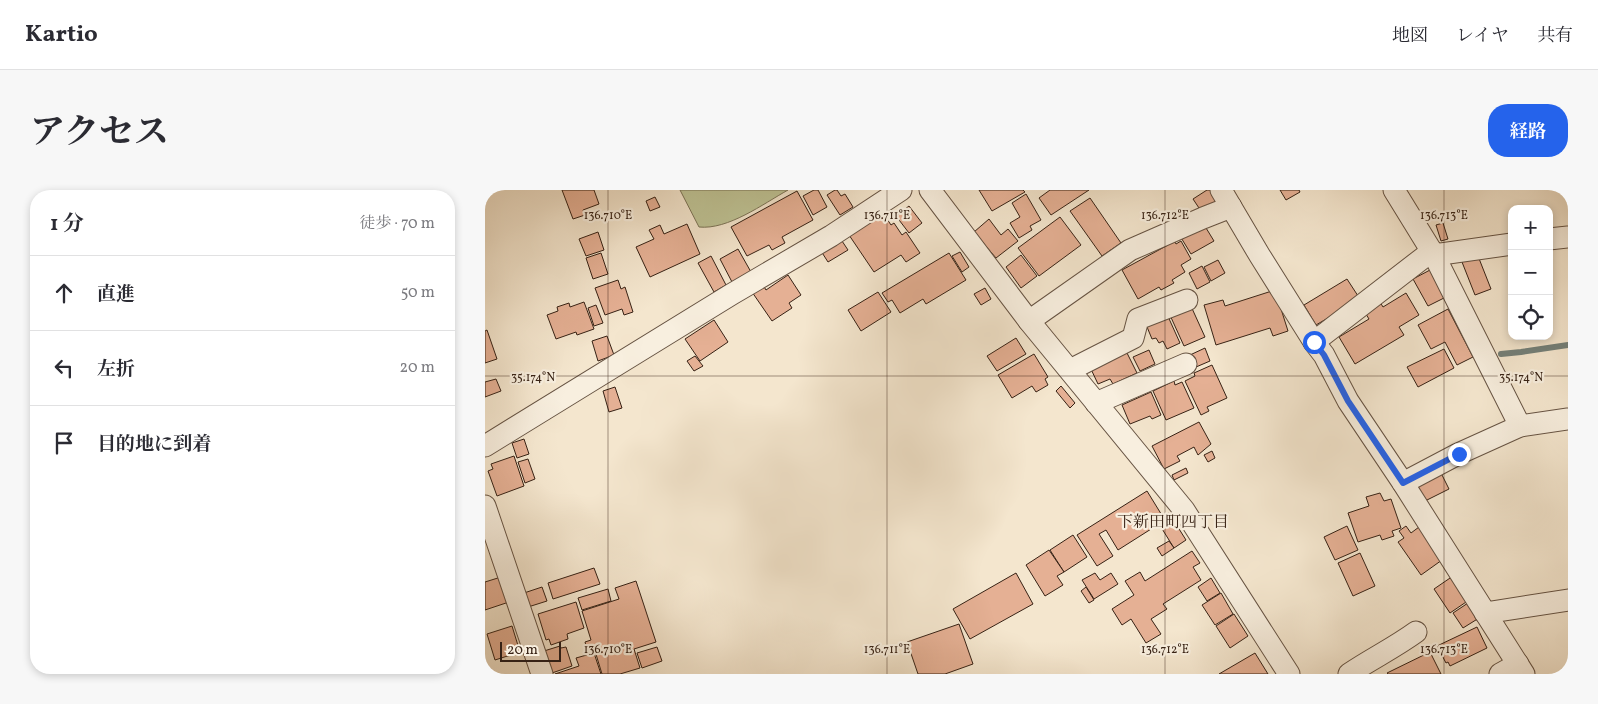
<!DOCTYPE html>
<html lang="ja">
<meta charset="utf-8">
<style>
body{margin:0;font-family:Vollkorn,"Noto Serif JP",serif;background:#f7f7f7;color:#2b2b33}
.controls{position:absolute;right:15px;top:15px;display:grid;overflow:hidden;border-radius:10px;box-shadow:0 2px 8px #0003}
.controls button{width:45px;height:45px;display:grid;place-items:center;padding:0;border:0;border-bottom:1px solid #e1e1e2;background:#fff;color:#2b2b33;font:25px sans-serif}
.scale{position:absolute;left:15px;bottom:12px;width:61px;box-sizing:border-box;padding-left:5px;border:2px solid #372215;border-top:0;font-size:14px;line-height:18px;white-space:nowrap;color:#372215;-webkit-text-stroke:4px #f8efdf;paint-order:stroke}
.stop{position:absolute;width:15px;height:15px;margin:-11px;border:4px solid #2563eb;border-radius:50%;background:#fff}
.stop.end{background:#2563eb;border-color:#fff;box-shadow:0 1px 5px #0008}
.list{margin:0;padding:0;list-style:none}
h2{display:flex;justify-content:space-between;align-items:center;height:65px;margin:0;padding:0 20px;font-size:21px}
h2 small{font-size:16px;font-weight:400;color:#7c7c81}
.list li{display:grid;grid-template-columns:32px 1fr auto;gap:15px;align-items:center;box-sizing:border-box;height:75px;padding:0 20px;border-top:1px solid #e1e1e2}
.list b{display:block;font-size:19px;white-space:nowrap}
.list em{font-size:16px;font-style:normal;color:#7c7c81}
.icon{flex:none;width:28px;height:28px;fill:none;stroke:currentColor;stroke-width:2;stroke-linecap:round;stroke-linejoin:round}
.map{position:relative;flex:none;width:1083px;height:484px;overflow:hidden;border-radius:20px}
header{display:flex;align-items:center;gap:30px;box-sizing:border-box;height:70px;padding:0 25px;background:#fff;border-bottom:1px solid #e1e1e2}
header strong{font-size:24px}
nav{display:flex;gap:28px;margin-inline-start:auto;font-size:18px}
.intro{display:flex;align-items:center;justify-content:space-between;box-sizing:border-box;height:120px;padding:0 30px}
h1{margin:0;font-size:35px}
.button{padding:12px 22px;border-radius:20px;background:#2563eb;color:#fff;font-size:18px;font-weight:700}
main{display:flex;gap:30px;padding:0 30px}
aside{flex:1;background:#fff;border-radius:20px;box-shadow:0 2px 8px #0003}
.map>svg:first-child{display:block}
.green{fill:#bfc496;stroke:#7b7356}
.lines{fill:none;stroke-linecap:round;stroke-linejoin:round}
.stream{stroke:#748079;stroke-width:6}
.building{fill:#e5b094;stroke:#372215}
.minor-casing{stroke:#665343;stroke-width:23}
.minor{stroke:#f8efdf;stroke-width:21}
.route{stroke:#2563eb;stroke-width:6}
.ticks{fill:none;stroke:#372215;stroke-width:1;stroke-opacity:0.45}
.labels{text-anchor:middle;stroke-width:4.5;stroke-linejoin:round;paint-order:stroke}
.neighbourhood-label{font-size:16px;fill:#372215;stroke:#f8efdf}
.ticks-label{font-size:12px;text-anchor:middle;fill:#372215;stroke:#f8efdf;stroke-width:4.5;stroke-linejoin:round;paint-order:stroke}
</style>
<header>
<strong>Kartio</strong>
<nav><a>地図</a><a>レイヤ</a><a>共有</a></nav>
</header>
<div class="intro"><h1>アクセス</h1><a class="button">経路</a></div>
<main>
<aside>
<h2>1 分<small>徒歩 · 70 m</small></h2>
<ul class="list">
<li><svg class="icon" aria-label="ahead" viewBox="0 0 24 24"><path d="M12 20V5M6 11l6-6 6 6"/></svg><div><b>直進</b></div><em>50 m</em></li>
<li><svg class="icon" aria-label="left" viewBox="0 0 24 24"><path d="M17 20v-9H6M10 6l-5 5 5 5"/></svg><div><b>左折</b></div><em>20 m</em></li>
<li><svg class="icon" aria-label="arrive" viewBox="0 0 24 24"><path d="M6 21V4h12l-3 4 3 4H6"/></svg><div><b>目的地に到着</b></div></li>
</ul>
</aside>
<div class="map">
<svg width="1083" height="484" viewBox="0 0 1083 484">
<rect width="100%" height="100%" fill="#f4e6ce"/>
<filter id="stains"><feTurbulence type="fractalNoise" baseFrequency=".004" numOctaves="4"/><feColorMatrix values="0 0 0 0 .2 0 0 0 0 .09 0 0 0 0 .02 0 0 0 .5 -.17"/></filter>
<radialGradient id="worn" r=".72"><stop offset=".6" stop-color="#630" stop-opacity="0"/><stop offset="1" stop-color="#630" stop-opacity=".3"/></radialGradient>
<path class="green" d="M195,0H303C278,14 243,40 214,37Z"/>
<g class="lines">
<path class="stream" d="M1016,164L1036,162L1083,155"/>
</g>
<g class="building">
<path d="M77,0H109L114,14L98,20L100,25L88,29Z"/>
<path d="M329,0H333L342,17L328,25L318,6Z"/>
<path d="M350,0H352L356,6L360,4L368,17L355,25L342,5Z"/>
<path d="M494,0H538L540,2L507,21Z"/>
<path d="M565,0H604L566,25L554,8Z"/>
<path d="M722,0H727L736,12L718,24L708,9Z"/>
<path d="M795,0H814L815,2L801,10Z"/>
<path d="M312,1L328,30L297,47L300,53L287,60L284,55L262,66L246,37Z"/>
<path d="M541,4L556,30L545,36L547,40L534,48L525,33L535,27L527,13Z"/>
<path d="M170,7L175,17L165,21L161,11Z"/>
<path d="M605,8L636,53L617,66L585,21Z"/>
<path d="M424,16L437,33L424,43L411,26Z"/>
<path d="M398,23L406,35L409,33L417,45L421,42L435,63L421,72L416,65L389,82L364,45Z"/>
<path d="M575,27L596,55L554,86L533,58Z"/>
<path d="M504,29L516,45L523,39L533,51L511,68L489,42Z"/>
<path d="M718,33L729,51L706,64L695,46Z"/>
<path d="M958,33L963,49L956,51L951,35Z"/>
<path d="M202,34L215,64L165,87L151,57L169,49L164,40L175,35L179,44Z"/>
<path d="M113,42L119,60L101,66L94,49Z"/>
<path d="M355,48L363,60L343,72L336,61Z"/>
<path d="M688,48L691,54L696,51L706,69L696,75L700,82L687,90L689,93L676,100L674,97L653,109L637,80L683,55Z"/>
<path d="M253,59L266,82L247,92L235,69Z"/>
<path d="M475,62L484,77L477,82L467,66Z"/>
<path d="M116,63L123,84L108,89L101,68Z"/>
<path d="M464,63L481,90L441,114L438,109L415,123L407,110L403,112L397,103Z"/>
<path d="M536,65L552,86L536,98L521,77Z"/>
<path d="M226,66L241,95L229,102L213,73Z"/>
<path d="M993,66L1006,99L990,105L977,72Z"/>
<path d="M733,70L740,83L726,91L719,77Z"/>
<path d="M717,76L725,92L712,99L704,83Z"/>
<path d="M945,80L959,108L943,116L928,89Z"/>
<path d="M303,85L316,105L304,113L307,118L287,131L267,102L278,95L281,100Z"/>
<path d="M862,89L875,109L831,135L819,115Z"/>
<path d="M133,90L136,99L140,97L148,122L139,125L137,119L120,125L110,98Z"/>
<path d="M500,98L506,109L496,115L489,104Z"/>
<path d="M790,100L803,141L788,146L785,138L731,155L719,115L738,110L740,116Z"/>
<path d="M393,102L406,122L376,141L363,120Z"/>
<path d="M921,103L934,125L914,137L919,145L870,174L854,147L884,129L879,121L895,112L898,117Z"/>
<path d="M99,112L109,139L92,145L91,142L71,149L62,125L73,121L72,117L84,113L85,117Z"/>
<path d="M705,114L720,147L699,156L684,123Z"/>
<path d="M111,115L118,133L109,136L103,118Z"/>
<path d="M963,119L988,167L972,175L960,152L946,159L933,135Z"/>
<path d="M681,122L695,153L682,159L678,151L674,153L671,148L667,149L660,132Z"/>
<path d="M229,130L243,152L215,171L200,149Z"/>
<path d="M2,140L12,169L0,173V141Z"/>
<path d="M122,146L129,165L113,171L107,151Z"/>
<path d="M531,148L541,164L512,181L502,166Z"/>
<path d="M720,158L725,171L711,177L705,165Z"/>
<path d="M959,159L969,178L933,197L922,177Z"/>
<path d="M664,160L670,174L655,181L648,167Z"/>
<path d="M641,161L652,183L628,194L625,189L613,194L605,177Z"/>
<path d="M549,164L563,187L560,189L563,195L551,202L547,196L527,208L513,185Z"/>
<path d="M210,166L218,176L209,181L202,171Z"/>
<path d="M727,175L742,208L722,217L724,221L716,225L700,191L710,186L709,183Z"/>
<path d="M11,189L16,201L0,207V192Z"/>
<path d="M689,191L690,195L697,192L709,218L681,230L668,201Z"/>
<path d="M576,196L590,213L585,218L571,201Z"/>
<path d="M130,197L137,218L124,222L118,201Z"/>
<path d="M666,202L676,225L667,229L665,226L645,234L637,215Z"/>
<path d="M714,232L726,254L713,265L709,257L692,266L695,271L679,279L667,256Z"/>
<path d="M39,249L44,264L32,268L27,253Z"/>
<path d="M727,261L730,268L723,272L719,265Z"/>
<path d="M29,266L39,296L12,306L3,281L8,279L6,274Z"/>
<path d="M43,269L50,289L40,293L33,272Z"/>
<path d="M701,278L703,283L689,290L687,285Z"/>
<path d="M956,283L964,299L940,311L932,295Z"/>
<path d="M662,301L678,327L684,323L701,350L689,358L674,334L633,360L621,340L614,344L628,366L612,376L592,345Z"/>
<path d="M895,303L899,311L906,309L916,338L907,341L909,346L897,350L895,345L873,352L863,323L884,316L881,307Z"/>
<path d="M862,336L873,360L850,370L839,347Z"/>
<path d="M921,336L926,343L934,337L957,370L936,385L913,352L919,348L914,341Z"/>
<path d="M588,345L602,367L579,382L565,360Z"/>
<path d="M684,351L689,358L677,366L672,358Z"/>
<path d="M564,360L579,382L572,386L578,395L560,406L541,375Z"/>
<path d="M707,361L715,373L708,377L716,390L678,414L682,419L666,429L676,444L661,453L646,429L637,435L627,419L649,405L640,391L655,382L660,391Z"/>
<path d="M875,363L890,396L868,406L853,373Z"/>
<path d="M109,378L115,394L68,409L63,393Z"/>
<path d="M531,383L548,414L485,449L468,419Z"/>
<path d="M610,383L615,390L626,383L633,394L609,409L597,390Z"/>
<path d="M968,386L984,410L965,423L949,399Z"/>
<path d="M16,387L24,412L0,420V392Z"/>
<path d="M726,388L735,403L722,411L713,397Z"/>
<path d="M151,391L171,452L149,459L155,478L135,484H117L110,461L103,463L100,452L106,450L97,421L134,409L130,398Z"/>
<path d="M57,397L62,411L43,417L39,403Z"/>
<path d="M601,397L609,410L604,413L596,401Z"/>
<path d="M123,399L126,411L97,420L93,408Z"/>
<path d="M736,403L748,424L730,435L717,415Z"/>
<path d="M91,412L99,438L82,444L83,449L66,455L64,449L61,450L53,424Z"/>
<path d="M983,413L994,428L978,438L968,423Z"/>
<path d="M749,424L763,446L745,458L731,436Z"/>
<path d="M474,434L488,474L460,484H433L422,452Z"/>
<path d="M27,436L35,462L10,470L2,444Z"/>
<path d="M992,437L1002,458L965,476L963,472L961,473L952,456Z"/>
<path d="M75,456L76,458L81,457L87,476L67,483L59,461Z"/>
<path d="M172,457L177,471L157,478L152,463Z"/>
<path d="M945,462L956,484H903L902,483Z"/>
<path d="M109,463L116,484H70L94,476L91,468Z"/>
<path d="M770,463L783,484H734Z"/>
</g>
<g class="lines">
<defs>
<g id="minor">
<path d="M445,0L544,131L699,320L804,484"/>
<path d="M736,0L775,66L829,152L839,165L863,211L918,293L1039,484"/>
<path d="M909,0L949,65L1035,236"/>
<path d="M1064,49L1083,47"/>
<path d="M949,65L1027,54"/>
<path d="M544,131L645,60L718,28L746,17"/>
<path d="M829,152L947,61"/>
<path d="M585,180L648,148L653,129L702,110"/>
<path d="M611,213L701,174"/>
<path d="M0,256L247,104L346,46L416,0"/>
<path d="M918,293L973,264L1035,236L1083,229"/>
<path d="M0,316L57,484"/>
<path d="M1000,423L1083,410"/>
<path d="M864,484C886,469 909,458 931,442"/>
<path d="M1015,484L1033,474"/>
</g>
</defs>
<use href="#minor" class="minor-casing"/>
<use href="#minor" class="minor"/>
</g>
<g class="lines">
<path class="route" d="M829,152L839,165L863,211L918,293L974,264"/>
</g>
<path class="ticks" d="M123,0V484M402,0V484M680,0V484M959,0V484M0,186H1083"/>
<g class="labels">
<g class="neighbourhood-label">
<text x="688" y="337">下新田町四丁目</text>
</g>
</g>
<g class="ticks-label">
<text x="123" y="29">136.710°E</text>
<text x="402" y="29">136.711°E</text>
<text x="680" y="29">136.712°E</text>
<text x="959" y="29">136.713°E</text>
<text x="48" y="191">35.174°N</text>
<text x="1036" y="191">35.174°N</text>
<text x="123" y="463">136.710°E</text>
<text x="402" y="463">136.711°E</text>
<text x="680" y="463">136.712°E</text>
<text x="959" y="463">136.713°E</text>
</g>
<rect width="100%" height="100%" filter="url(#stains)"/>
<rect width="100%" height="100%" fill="url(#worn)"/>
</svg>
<div class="controls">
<button>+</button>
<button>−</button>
<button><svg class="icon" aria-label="locate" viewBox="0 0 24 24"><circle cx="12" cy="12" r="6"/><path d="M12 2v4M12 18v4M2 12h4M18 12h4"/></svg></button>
</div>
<div class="scale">20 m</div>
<div class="stop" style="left:829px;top:152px"></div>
<div class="stop end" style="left:974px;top:264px"></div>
</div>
</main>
